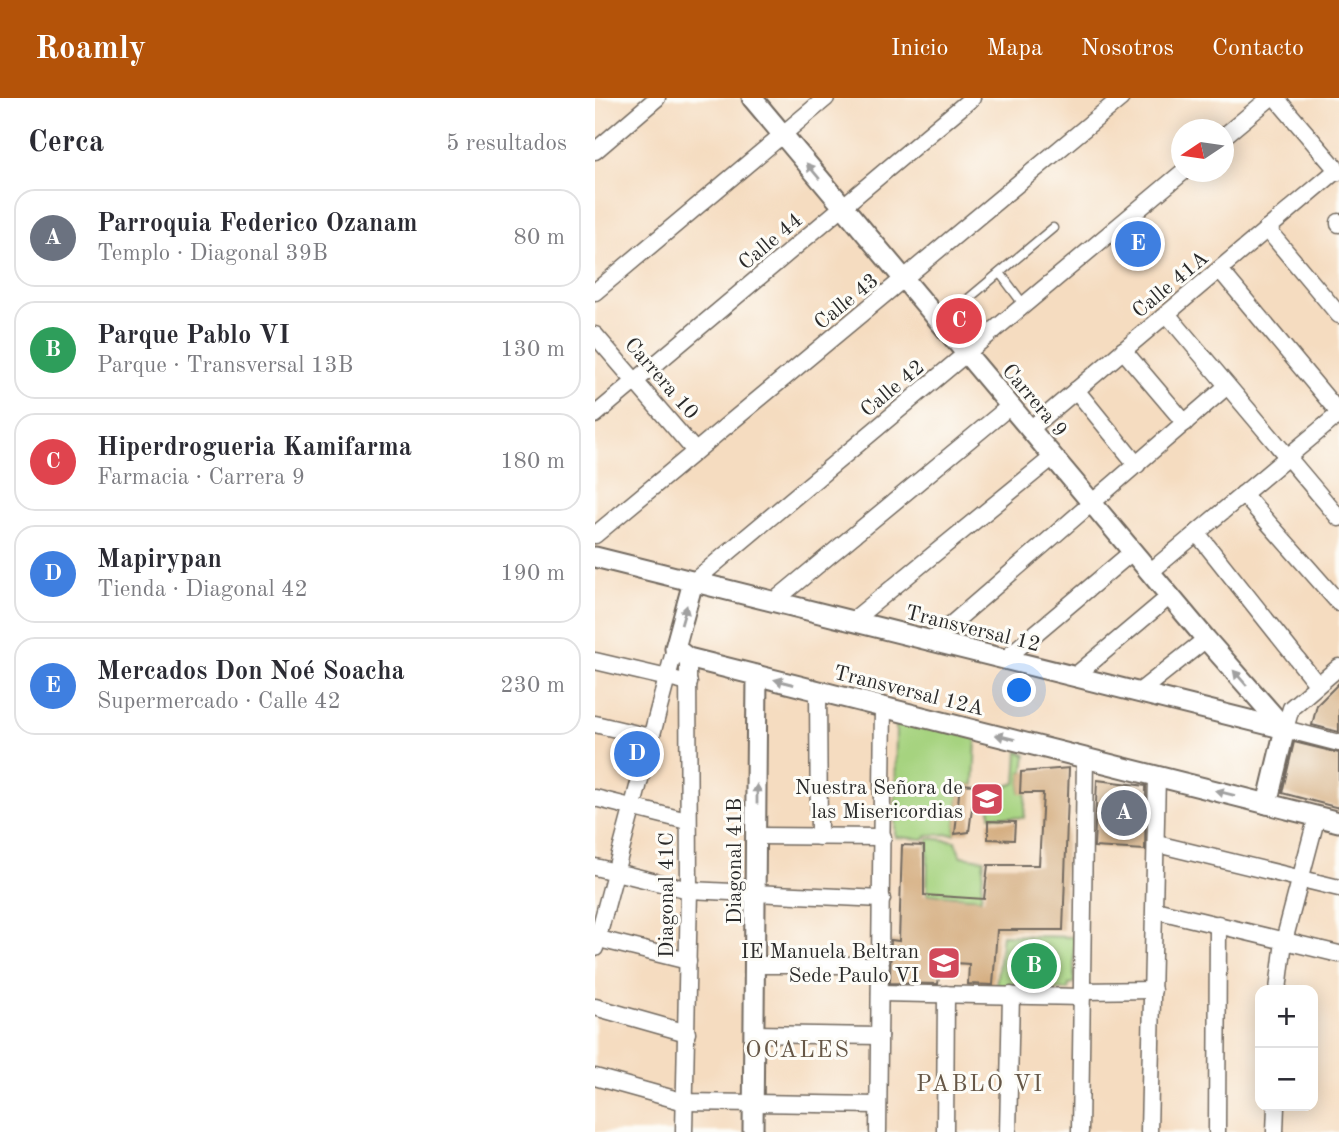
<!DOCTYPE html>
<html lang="es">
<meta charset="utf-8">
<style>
body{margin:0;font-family:"Old Standard TT",serif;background:#f7f7f7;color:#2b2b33}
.controls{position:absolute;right:21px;bottom:21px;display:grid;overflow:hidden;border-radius:14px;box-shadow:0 4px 18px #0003}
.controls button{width:63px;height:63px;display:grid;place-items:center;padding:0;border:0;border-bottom:2px solid #e1e1e2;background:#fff;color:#2b2b33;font:35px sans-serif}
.compass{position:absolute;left:576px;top:21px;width:63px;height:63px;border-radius:50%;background:#fff;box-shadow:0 4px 18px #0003;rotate:257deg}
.you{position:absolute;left:425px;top:593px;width:24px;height:24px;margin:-18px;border:5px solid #fff;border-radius:50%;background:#1a73e8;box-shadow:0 0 0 10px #1a73e833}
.badge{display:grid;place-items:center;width:46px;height:46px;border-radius:50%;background:#b45309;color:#fff;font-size:23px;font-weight:700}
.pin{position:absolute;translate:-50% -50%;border:4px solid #fff;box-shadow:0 2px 7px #0006}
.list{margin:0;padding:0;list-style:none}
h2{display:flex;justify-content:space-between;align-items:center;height:91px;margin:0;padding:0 28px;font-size:30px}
h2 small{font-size:23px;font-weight:400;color:#7c7c81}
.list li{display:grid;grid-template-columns:46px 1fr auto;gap:21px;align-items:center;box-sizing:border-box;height:98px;margin:0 14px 14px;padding:0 14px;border:2px solid #e1e1e2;border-radius:21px}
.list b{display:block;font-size:26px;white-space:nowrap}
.list p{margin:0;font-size:23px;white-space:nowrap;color:#7c7c81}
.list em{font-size:23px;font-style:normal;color:#7c7c81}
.map{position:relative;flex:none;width:744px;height:1034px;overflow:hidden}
header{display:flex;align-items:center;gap:42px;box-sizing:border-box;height:98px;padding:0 35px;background:#b45309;color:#fff}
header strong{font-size:33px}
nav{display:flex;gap:38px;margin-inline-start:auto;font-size:24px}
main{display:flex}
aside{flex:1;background:#fff}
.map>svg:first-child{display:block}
.green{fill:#a6d37f;stroke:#687f55;stroke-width:2}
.building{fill:#d3aa7c}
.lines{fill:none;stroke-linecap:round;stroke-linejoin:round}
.service-casing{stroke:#72695f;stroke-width:11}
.minor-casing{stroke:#72695f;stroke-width:19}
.tertiary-casing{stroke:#72695f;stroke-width:23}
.service{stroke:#fff;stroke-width:8}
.minor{stroke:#fff;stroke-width:16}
.tertiary{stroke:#fff;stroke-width:19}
.oneway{fill:#a0a0a0}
.labels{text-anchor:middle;stroke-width:6;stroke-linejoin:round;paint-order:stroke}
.street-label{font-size:21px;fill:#2b2b2b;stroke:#fdfcf7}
.poi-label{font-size:21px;fill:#2b2b2b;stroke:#fdfcf7;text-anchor:end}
.neighbourhood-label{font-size:23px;letter-spacing:2px;fill:#665747;stroke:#fdfcf7}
</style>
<header>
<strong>Roamly</strong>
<nav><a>Inicio</a><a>Mapa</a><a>Nosotros</a><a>Contacto</a></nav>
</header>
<main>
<aside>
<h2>Cerca<small>5 resultados</small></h2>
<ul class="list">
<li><span class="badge" style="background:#6b7280">A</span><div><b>Parroquia Federico Ozanam</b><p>Templo · Diagonal 39B</p></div><em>80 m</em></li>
<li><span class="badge" style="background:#2e9e5b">B</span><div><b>Parque Pablo VI</b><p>Parque · Transversal 13B</p></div><em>130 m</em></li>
<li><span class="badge" style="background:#e0444e">C</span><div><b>Hiperdrogueria Kamifarma</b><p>Farmacia · Carrera 9</p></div><em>180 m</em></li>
<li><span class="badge" style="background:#3f7fe0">D</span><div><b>Mapirypan</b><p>Tienda · Diagonal 42</p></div><em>190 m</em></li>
<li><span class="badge" style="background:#3f7fe0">E</span><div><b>Mercados Don Noé Soacha</b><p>Supermercado · Calle 42</p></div><em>230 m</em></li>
</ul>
</aside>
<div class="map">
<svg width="744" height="1034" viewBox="0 0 744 1034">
<rect width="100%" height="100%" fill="#fdfcf7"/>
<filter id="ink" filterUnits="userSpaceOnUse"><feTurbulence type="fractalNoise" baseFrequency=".0143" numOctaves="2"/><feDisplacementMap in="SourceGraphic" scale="14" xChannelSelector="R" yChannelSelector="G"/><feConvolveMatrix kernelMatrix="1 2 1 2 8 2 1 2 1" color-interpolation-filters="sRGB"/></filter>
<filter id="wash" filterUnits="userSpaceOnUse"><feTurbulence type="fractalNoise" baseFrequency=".00686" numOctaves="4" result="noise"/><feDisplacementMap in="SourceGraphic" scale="28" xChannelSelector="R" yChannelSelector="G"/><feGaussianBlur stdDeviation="1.57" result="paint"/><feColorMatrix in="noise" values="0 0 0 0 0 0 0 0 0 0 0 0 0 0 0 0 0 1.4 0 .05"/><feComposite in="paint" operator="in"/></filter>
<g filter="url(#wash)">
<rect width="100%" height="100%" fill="#f5dcc0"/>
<g class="green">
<path d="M301,621L381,640L379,687L365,686L360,736L332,737L329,741L300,739Z"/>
<path d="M423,653L431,657L429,673L426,674L425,694L431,695L429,720L395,718V694L421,685Z"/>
<path d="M333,740L360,743L366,758L389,761L386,800L332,796Z"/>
<path d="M407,837L479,839V885L474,886L473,892L401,888Z"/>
</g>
<g id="blocks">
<g class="building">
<path d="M540,128L562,155L549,166L526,139Z"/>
<path d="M744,585V634L717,627L722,607Z"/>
<path d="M699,644L744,655V710L687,695Z"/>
<path d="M474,670L468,832H402L398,887L373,886L374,866L346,864L343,886L295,885L296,842L304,843L307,747L329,748V797L389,801L393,767H444L448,695H425L426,674Z"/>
<path d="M502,682L551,688L550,752L499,749Z"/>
<path d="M365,686L379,687L378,703L374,734L360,736Z"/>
<path d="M393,723L420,724L419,742L393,741Z"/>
</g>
</g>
</g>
<g filter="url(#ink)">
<use href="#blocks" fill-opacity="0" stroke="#72695f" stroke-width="2"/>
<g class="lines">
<defs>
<g id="service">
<path d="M405,175L429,207"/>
<path d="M373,201L458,130"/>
</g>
<g id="minor">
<path d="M681,0L744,74"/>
<path d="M628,39L675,0"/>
<path d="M0,53L62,0"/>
<path d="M744,124V126"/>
<path d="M672,131L744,217"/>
<path d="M625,172L744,315"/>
<path d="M0,194L231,0"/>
<path d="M572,216L744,420"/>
<path d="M0,237L100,353"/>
<path d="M528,252L590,325"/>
<path d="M481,292L542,367"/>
<path d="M0,317L377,0"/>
<path d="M434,332L742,72"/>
<path d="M648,396L744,505"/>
<path d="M602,435L722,586"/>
<path d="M0,437L526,0"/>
<path d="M555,474L744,316"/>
<path d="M98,484L588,74"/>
<path d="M178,504L415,308"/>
<path d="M257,523L458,359"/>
<path d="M337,543L632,288"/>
<path d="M410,561L537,454"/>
<path d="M0,563L94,585"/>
<path d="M744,569L696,610L690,631L744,645"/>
<path d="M480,578L575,498"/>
<path d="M223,592L224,739"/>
<path d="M544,594L611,541"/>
<path d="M0,626L55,639"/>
<path d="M0,700L92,723"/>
<path d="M162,738L288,739"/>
<path d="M562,746L744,790"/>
<path d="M0,769L94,792L287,801"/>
<path d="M560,812L744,856"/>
<path d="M0,840L93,863"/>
<path d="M0,850L80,550"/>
<path d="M160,867H286"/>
<path d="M683,892L689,843L722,718"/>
<path d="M488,893L558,892"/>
<path d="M285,895L487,899"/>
<path d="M0,909L92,935"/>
<path d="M159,936L284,938"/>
<path d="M0,979L90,1004L283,1007"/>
<path d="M89,1034L94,792L93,560"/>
<path d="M283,1034L288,608"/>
<path d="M350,1034L351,896"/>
<path d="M413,1034L416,897"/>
<path d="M485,1034L490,659"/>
<path d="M554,1034L562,678"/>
<path d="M622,1034L623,826"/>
<path d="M680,1034L681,1008"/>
</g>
<g id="tertiary">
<path d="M157,0L611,541L690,631"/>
<path d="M0,459L690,631"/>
<path d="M98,484L80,550L93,560L744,724"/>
<path d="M672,706L690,631"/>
<path d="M158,1034L162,577"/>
</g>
</defs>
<use href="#service" class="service-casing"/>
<use href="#minor" class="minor-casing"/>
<use href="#tertiary" class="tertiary-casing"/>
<use href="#service" class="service"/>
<use href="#minor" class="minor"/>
<use href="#tertiary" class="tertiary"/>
</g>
<defs><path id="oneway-solid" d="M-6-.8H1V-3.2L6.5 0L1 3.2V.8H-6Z" transform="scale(1.75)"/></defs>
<g class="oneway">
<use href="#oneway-solid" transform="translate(218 73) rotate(-130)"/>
<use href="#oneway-solid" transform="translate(89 517) rotate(-74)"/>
<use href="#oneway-solid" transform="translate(645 580) rotate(-131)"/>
<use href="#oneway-solid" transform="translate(189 584) rotate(-166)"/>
<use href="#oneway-solid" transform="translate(410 639) rotate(-166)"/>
<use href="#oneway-solid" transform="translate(630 695) rotate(-166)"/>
<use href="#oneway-solid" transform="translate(162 696) rotate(-90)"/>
</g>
</g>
<defs>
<symbol id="school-square" viewBox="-11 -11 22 22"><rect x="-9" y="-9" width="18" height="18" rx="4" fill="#d1495b" stroke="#fdfcf7"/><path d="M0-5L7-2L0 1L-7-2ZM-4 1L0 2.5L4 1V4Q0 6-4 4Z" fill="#fff"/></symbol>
</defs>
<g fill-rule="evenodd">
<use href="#school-square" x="373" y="682" width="38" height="38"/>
<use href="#school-square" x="330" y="846" width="38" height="38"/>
</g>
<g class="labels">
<g class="street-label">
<text transform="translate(175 143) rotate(-40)" y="7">Calle 44</text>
<text transform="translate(575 186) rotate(-40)" y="7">Calle 41A</text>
<text transform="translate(251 203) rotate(-39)" y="7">Calle 43</text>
<text transform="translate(67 280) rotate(49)" y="7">Carrera 10</text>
<text transform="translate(297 290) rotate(-40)" y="7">Calle 42</text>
<text transform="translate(440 302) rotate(50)" y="7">Carrera 9</text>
<text transform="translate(378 530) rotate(14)" y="7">Transversal 12</text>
<text transform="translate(314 592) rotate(14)" y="7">Transversal 12A</text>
<text transform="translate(139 763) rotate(-90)" y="7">Diagonal 41B</text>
<text transform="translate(71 797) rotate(-90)" y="7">Diagonal 41C</text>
</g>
<g class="poi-label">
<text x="368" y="696">Nuestra Señora de<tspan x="368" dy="24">las Misericordias</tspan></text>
<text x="324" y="860">IE Manuela Beltran<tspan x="324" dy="24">Sede Paulo VI</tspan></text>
</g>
<g class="neighbourhood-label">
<text x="203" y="959">OCALES</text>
<text x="385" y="993">PABLO VI</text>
</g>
</g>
</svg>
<div class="controls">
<button>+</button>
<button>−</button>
</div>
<svg class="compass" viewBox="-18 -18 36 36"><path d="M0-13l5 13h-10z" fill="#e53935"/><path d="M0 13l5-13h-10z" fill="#7c7c81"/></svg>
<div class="you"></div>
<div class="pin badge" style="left:529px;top:715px;background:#6b7280">A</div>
<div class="pin badge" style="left:439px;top:868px;background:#2e9e5b">B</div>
<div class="pin badge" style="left:364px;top:223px;background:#e0444e">C</div>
<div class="pin badge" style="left:42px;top:656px;background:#3f7fe0">D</div>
<div class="pin badge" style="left:543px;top:146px;background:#3f7fe0">E</div>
</div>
</main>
